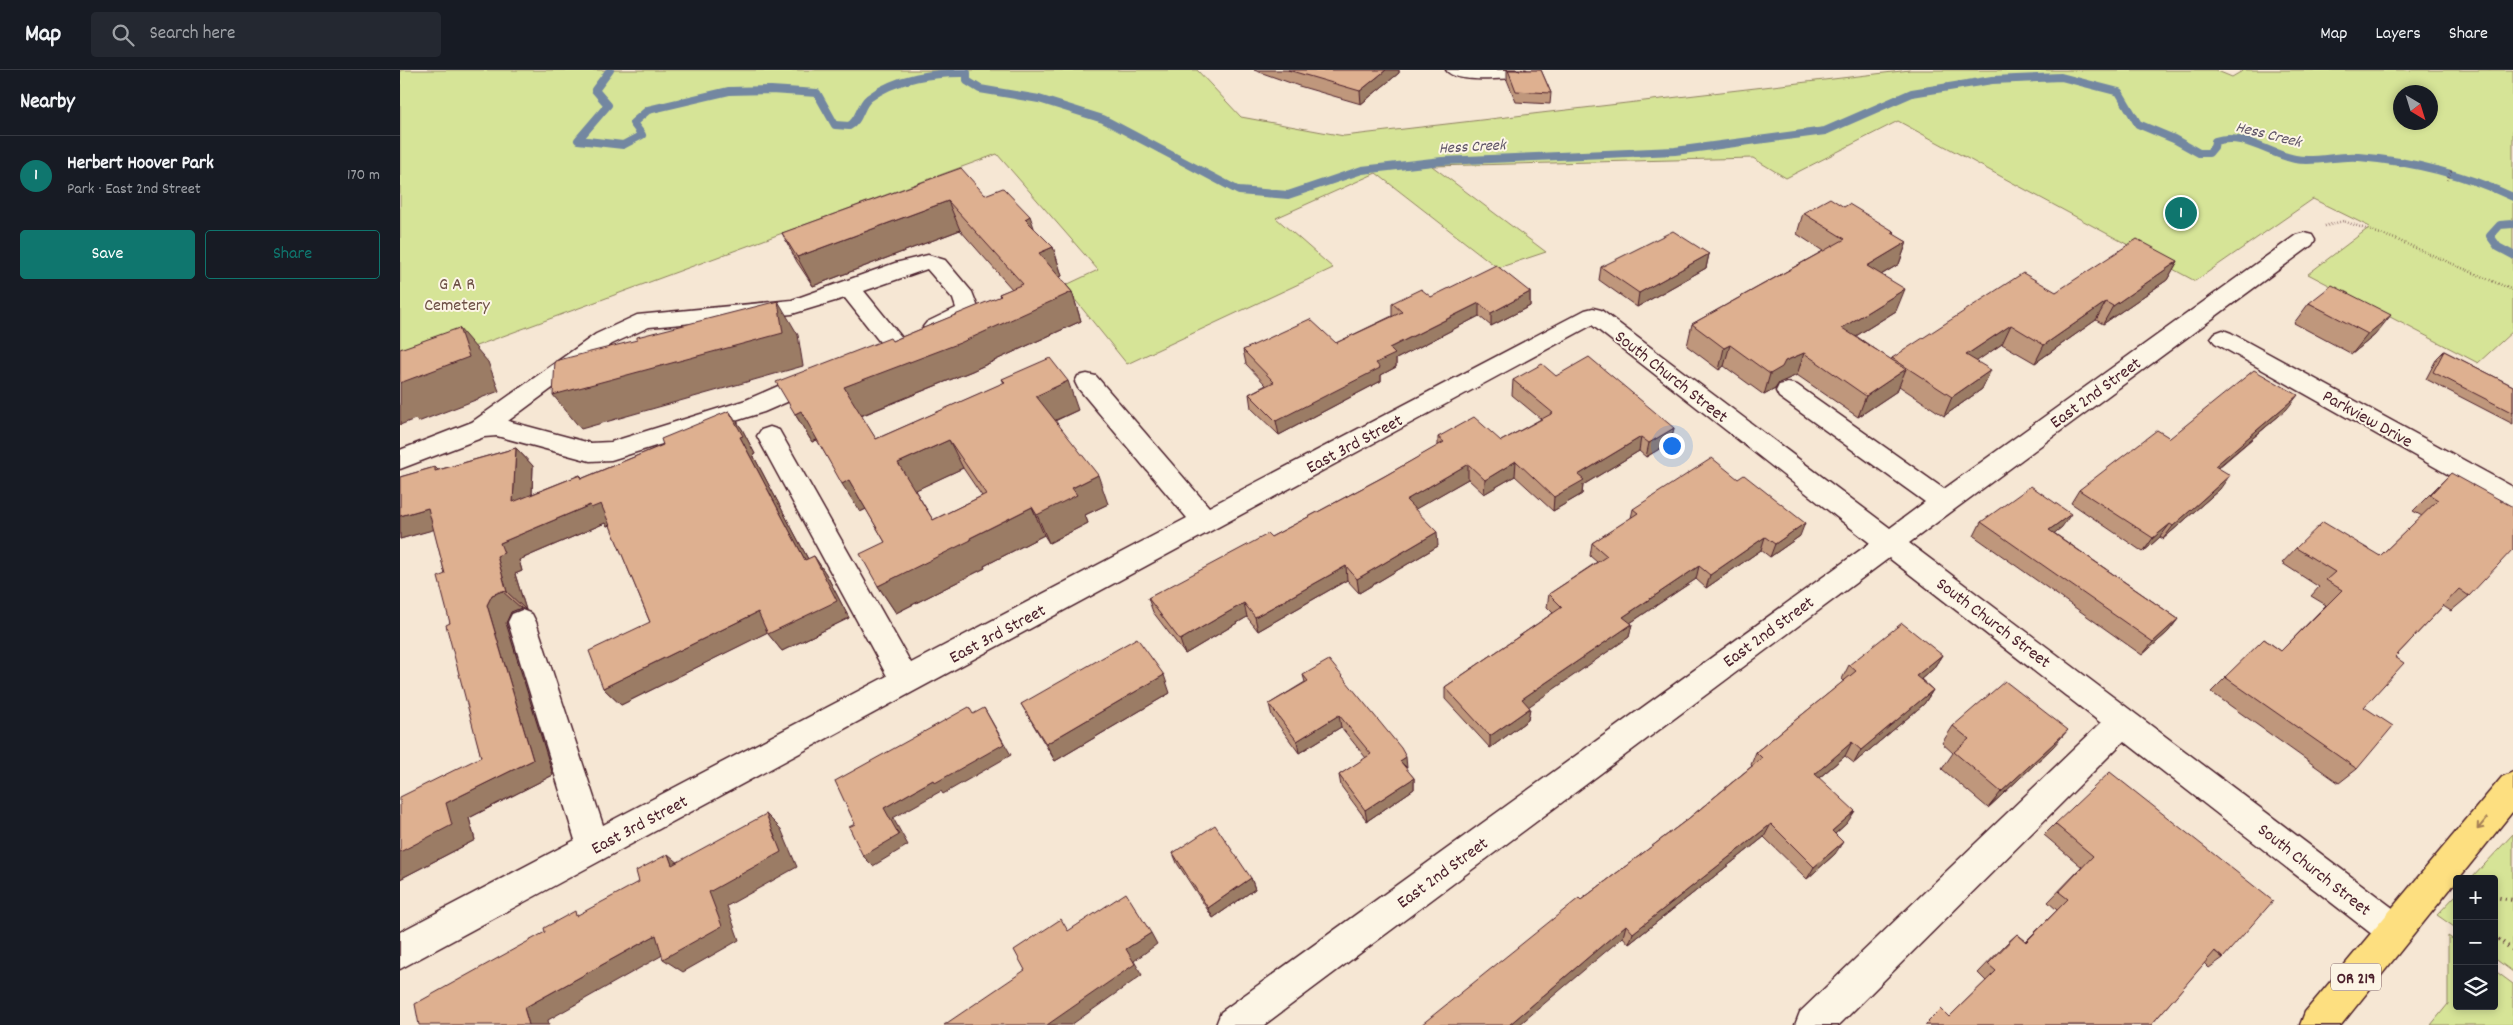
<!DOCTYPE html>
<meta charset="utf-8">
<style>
body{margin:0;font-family:Dekko,sans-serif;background:#242831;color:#f1f3f6}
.controls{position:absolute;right:15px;bottom:15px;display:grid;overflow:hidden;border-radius:5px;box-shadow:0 2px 8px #0003}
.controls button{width:45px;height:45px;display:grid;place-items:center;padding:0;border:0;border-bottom:1px solid #363941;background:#171b24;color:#f1f3f6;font:25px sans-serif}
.compass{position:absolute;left:1993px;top:15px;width:45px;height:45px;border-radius:50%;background:#171b24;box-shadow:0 2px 8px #0003;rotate:142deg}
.you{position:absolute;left:1271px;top:375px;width:18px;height:18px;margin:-12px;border:4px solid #fff;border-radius:50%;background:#1a73e8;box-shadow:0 0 0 8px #1a73e833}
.badge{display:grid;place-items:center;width:32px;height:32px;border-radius:50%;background:#0f766e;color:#fff;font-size:16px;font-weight:700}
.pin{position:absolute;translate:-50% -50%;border:2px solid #fff;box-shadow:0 1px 5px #0006}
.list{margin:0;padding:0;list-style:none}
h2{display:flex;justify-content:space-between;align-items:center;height:65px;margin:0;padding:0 20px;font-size:21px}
h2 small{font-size:16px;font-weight:400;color:#9ea1a6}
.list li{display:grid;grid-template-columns:32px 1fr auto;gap:15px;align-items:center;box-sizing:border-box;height:80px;padding:0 20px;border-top:1px solid #363941}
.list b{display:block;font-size:19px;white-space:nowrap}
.list p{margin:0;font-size:16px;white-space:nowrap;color:#9ea1a6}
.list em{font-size:16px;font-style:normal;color:#9ea1a6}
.actions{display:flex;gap:10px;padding:15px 20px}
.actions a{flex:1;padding:11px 0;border:1px solid #0f766e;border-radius:5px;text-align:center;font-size:18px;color:#0f766e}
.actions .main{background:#0f766e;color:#fff}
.icon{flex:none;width:28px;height:28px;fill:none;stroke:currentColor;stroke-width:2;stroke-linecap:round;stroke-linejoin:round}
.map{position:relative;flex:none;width:2113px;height:955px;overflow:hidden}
header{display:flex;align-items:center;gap:30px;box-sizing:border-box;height:70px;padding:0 25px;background:#171b24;border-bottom:1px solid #363941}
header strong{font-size:24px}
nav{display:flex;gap:28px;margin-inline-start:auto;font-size:18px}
.search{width:350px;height:45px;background:#242831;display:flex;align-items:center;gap:12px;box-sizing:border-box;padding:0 18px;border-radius:5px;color:#9ea1a6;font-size:19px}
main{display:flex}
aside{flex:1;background:#171b24}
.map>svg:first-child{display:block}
.green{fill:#d6e497;stroke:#908261;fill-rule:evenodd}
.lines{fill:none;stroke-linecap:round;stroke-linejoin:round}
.stream{stroke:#7387a1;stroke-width:8}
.minor-casing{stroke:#4a1f2b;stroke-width:3}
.major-casing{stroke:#4a1f2b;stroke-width:3}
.path-far1{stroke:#4a1f2b;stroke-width:2.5;stroke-dasharray:0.5 2.5;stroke-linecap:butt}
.path{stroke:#4a1f2b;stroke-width:4;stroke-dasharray:1 4.5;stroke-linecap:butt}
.minor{fill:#fcf5e5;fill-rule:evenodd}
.major{fill:#fddf80;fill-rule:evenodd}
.wall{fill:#bf977c;stroke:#4a1f2b;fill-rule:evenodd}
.shaded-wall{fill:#9b7b65;stroke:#4a1f2b}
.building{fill:#deb090;stroke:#4a1f2b;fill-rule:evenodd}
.oneway{stroke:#a47f56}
.labels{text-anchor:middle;stroke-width:4;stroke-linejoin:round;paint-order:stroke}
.far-water-label{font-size:16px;font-style:italic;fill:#5e5366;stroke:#fcf5e5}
.shield{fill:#fcf5e5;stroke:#7f5f63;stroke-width:1}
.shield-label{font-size:16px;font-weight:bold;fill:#4a1f2b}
.park-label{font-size:18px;fill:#6d5046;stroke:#fcf5e5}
.street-label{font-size:18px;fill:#4a1f2b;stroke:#fcf5e5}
</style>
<header>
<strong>Map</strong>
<div class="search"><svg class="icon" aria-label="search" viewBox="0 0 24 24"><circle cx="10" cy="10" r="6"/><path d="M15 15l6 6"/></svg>Search here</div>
<nav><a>Map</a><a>Layers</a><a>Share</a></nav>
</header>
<main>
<aside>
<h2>Nearby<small></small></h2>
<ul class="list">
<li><span class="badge">1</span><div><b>Herbert Hoover Park</b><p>Park · East 2nd Street</p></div><em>170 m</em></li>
</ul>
<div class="actions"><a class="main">Save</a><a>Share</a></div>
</aside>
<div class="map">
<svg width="2113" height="955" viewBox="0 0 2113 955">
<rect width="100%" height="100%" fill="#f6e7d4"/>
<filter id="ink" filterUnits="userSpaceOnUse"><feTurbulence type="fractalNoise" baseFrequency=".02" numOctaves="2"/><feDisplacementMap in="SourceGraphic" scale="10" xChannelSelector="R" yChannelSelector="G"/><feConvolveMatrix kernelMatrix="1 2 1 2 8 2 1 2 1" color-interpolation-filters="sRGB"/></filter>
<g filter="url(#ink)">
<g class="green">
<path d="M0,0H797L841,47L944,66L1510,0H1815L1832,7L1844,0H2113V261L2078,293L1908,204L1970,157L1913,129L1795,211L1498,51L1386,108L1353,88L1032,96L1146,182L1098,198L976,103L876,148L933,198L727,294L664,216L698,200L597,84L0,304ZM2000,22H2030V52H2000Z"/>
<path d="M2113,764V902L2094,888V809H2071Z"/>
<path d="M2057,824V859L2037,845Z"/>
<path d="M2048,866L2057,872V936H2094V900L2113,914V955H2031L2048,934Z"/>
</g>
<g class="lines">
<g class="stream">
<path d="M210,0L195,20L208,35L178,70L223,75L242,65L233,53L248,40L329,21L371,20L417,23L435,55L449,56C460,51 459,36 469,28C495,8 536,2 567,3V11L580,19L639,29L703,49L839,121L888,125L962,100L1042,91L1275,81L1425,61L1512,23L1592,10L1661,7L1719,22L1738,54L1774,69L1799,83H1809L1814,77L1815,71C1844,62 1868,84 1895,89C1916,93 1938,85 1959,87C2011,91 2066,105 2113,127"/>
<path d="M2113,154L2100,155L2090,166L2098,177L2113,185"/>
</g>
<defs>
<g id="minor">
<path d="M1046,0H1126L1128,3L1125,7L1119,8C1102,8 1056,14 1046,0Z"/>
<path d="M1904,163L1912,165L1915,170L1912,175L1509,473L2006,848L2011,860L2006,872L1994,877L1982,872L1724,671L1439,955H1395L1400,942L1701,653L1489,488L864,955H816L821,942L1470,473L1192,255L0,899V862L175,770L108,552L112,544L122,540L132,544L136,552L203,755L487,606L357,366L361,360L370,357L379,360L511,593L787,448L678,318L675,312L678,306L687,304L696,306L809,437L1185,240L1193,238L1201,240L1490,458L1525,432L1379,327L1376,321L1379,315L1388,313L1397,315L1544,419L1896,165Z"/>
<path d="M528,185L545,190L572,222L579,240C570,255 543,267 527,262L523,257L527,252L556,238L553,229L527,199L464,221L503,269L507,275L503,281L495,283L487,281L445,228L392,244L249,257L212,274L108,351L190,373L211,372L346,330L408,303L417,301L426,303L429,309L426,315L364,342L211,390L190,391L97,366L84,367L0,399V380L72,352L196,264L237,245L392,230L495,193Z"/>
<path d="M1823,260L1831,263L2113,417V439L2104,436L1815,273L1811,268L1815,263Z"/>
</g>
<path id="major" d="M2113,702V741L1941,955H1900L1905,942L2102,707Z"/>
</defs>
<use href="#minor" class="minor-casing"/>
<use href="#major" class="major-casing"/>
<g class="path-far1">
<path d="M2048,110L2051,100"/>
<path d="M1925,156L1943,151L1995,169L2113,220"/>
</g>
<g class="path">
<path d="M2094,827L2113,830"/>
<path d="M2094,866L2113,880"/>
</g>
<use href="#minor" class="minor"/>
<use href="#major" class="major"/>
</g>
<g class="wall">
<path d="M854,0H999V3L961,34L899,16Z"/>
<path d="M1107,0H1141L1151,23L1150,34L1116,32L1107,10Z"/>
<path d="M585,125L634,158L653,177L662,206L660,207L672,222L681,251L572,301L461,346L476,369L604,313L602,309L678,340L655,351L708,434L685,445L688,453L649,473L644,465L584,496L585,498L496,543L478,516L485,472L466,439L460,442L417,370L412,372L395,344L492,271L600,227L599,224L612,219L560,160L413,216L397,192L382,163ZM563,398L582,426L533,450L515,420Z"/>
<path d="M1444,137L1495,162L1494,165L1507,172L1499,194L1481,205L1496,241L1456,266L1491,290L1492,288L1656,222L1778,191L1767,210L1703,254L1696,250L1635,293L1602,274L1576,291L1582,319L1544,346L1499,316L1497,321L1458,347L1397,305L1379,313L1375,319L1364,325L1324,296L1319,300L1287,276L1292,254L1423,181L1397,164L1403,143Z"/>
<path d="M1309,184L1306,198L1237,237L1199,210L1201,197Z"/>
<path d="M1130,222V236L1091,256L1079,246L996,289V297L981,305V311L879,365L851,338L849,324L866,315L846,294L843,280L936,273L992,246V233L1031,227Z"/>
<path d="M1909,233L1975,265L1952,284L1894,253Z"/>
<path d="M2044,281L2113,316V354L2026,309L2037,288Z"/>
<path d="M1156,306L1274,358L1271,372L1246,387L1239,381L1183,415L1182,424L1153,441L1115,406L1084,424L1068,409L1015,439L1038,476L959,523L947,510L858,561L847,547L785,584L753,542L748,528L871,467L983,407L1038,376V367L1101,371L1141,349L1112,325L1113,310Z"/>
<path d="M1887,339L1818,398L1820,419L1763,469L1760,467L1743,482L1671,433L1679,420L1770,368Z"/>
<path d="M329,341L342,359L355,384L353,385L408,489L414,486L426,504L449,548L382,581L367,562L221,635L203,618L250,552L210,455L207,456L205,453L119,490L122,501L115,504L126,540L121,538L111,542L106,553L153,705L69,748L75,770L0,809L81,687L50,553L45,504L34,459L0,469V407L35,397L38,400L116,378L133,396L132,424L180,405L183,408L263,375Z"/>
<path d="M2051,403L2069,526L2051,541L2043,536L1995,587L1964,637L1957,699L1939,713L1811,622L1864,569L1881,581L1926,535L1911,526L1919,517L1882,493L1896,478L1980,486L2022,446L2013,441Z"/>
<path d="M1233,439L1400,466L1370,487L1361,480L1306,518L1296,509L1230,553L1232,554L1229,567L1128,636L1130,638L1128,650L1090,678L1045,629V617L1153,543L1147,537L1149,524L1197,492L1190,486L1192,473L1231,448Z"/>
<path d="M1581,452L1662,457L1654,463L1778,549L1768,562L1742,585L1574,466Z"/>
<path d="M1542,585L1533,599L1521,609L1533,620L1524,634L1454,693L1445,686L1419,708L1447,753L1435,764V784L1407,809L1364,767L1229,874L1223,867L1181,830L1288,749L1352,696L1351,695L1356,682L1444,611L1442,609L1449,595Z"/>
<path d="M903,605L1006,699L1014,708V719L967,751L941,716L939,705L966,688L941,657L899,683L872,646L869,634L905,612Z"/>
<path d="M770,623L655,691L621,634Z"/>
<path d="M1553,656L1653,677L1588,738L1542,699L1553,683L1542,673Z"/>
<path d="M1655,754L1823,888L1809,898L1804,893L1751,955H1525L1541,939L1549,947L1586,911L1578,903L1607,873L1617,864L1626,871L1657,840L1648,832L1682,797L1644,765Z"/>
<path d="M773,783L851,808L855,819L813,848L777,793Z"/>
</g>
<g class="shaded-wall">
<path d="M986,0H999V3L961,34L960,21Z"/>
<path d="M548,131L560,160L413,216L397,187Z"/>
<path d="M630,146L640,175L625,149Z"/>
<path d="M1507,172L1499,194L1459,218L1467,196Z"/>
<path d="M653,177L662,206L649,212L639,183Z"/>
<path d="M1309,184L1306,198L1237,237L1239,223Z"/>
<path d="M1778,191L1767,210L1703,254L1713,236Z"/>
<path d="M1505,219L1496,241L1435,279L1442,258Z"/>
<path d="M672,222L681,251L572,301L460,346L444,317Z"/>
<path d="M1130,222V236L1091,256V243Z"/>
<path d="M378,231L398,265L403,296L181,359L153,325Z"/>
<path d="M1706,232L1696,250L1635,293L1644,275Z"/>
<path d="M1079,233V246L996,289V297L981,305V311L879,365L876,351L989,278Z"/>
<path d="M1991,245L1975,265L1952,284L1968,264Z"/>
<path d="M1611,255L1602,274L1558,304L1566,285Z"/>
<path d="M59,258L88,292L99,321L18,352L15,349L0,355V313Z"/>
<path d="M1330,275L1324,296L1319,300L1324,278Z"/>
<path d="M1404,283L1397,305L1379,313L1375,319L1364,325L1370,304L1385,291Z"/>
<path d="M1506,299L1497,321L1458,347L1466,326Z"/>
<path d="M1591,300L1582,319L1544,346L1552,327Z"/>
<path d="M668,311L678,340L647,354L636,326Z"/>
<path d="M1898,325L1887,339L1804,409L1815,396Z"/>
<path d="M329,341L342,359L355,384L353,385L418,508L405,490L340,367Z"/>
<path d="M401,341L419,369L412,372L395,344Z"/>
<path d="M1274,358L1271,372L1246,387L1249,373Z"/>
<path d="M1241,367L1239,381L1183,415L1182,424L1153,441L1154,427L1178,405Z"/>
<path d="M549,370L563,398L514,421L498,393Z"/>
<path d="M116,378L133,396L131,450L113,432Z"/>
<path d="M1116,391L1115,406L1084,424L1085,410Z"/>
<path d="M1068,394V409L1007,444L1006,430Z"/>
<path d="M698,405L708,434L685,445L688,453L649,473L637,445L672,418Z"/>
<path d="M1830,405L1820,419L1763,469L1773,456Z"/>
<path d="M449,410L466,439L460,442L442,414Z"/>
<path d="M201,434L217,452L207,456L205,453L119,490L122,501L115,504L126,540L107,522L97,486L100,473L190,435Z"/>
<path d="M632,437L644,465L584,496L585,498L496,543L478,516L570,468Z"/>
<path d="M28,438L47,456L0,469V446Z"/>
<path d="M1671,444L1662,457L1641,474L1649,460Z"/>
<path d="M1405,453L1400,466L1370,487L1375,474Z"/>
<path d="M1770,454L1760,467L1743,482L1753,468Z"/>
<path d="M1037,462L1038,476L959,523L957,509Z"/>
<path d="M1365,467L1361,480L1306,518L1310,505Z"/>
<path d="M414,486L426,504L449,548L382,581L368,564Z"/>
<path d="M946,496L947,510L858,561L855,547Z"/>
<path d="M1299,496L1296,509L1221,559L1223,547Z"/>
<path d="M102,521L121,538L111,542L106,553L153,705L69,748L75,770L0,809V782L46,733L133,690L87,535L92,525Z"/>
<path d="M844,533L847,547L785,584L780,570Z"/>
<path d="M358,542L372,560L221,635L203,618Z"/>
<path d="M1778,549L1768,562L1742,585L1753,572Z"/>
<path d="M1232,554L1229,567L1121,642L1122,629Z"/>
<path d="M1542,585L1533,599L1508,620L1516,606Z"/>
<path d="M764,605L770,623L655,691L646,674Z"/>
<path d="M1533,620L1524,634L1454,693L1461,680Z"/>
<path d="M584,638L611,685L543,724L541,721L493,748L508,775L473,796L463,786L484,738L533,710Z"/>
<path d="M1130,638L1128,650L1090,678V666Z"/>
<path d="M939,645L941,657L899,683L897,671Z"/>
<path d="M1668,660L1653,677L1588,738L1601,722Z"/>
<path d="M1452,672L1445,686L1408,717L1415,704Z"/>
<path d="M1006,687L1007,698L1000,691Z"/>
<path d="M1014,708V719L967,751L965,740Z"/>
<path d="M1455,741L1447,753L1424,774L1432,761Z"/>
<path d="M366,744L381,759L397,797L327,836L339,870L283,902L263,889L309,822Z"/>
<path d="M1371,754L1364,767L1229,874L1233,863Z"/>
<path d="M1443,772L1435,784L1407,809L1414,797Z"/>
<path d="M268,784L286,799L272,795Z"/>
<path d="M851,808L855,819L813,848L808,838Z"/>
<path d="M1226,855L1223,867L1119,955H1109Z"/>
<path d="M751,863L757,874L734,891L742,905L671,955H647L726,879Z"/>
<path d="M256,865L275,878L148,950L149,955H129L124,938Z"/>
</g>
<g class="building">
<path d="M888,0H986L960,21Z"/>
<path d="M1108,0H1141L1151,23L1116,21Z"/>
<path d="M561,98L585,125L603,118L630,146L625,149L653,177L639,183L672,222L560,273L444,317L476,369L605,312L602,309L650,288L668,311L636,326L698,405L672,418L677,425L637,445L632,437L570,468L571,470L478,516L460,484L485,472L449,410L442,414L401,341L395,344L376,312L490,268L492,271L601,226L599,224L623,214L548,131L397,187L382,163ZM549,370L586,424L533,450L498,393Z"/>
<path d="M1430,128L1444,137L1449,134L1495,162L1492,163L1507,172L1467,196L1505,219L1442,258L1506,299L1466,326L1404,283L1385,291L1382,297L1370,304L1330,275L1324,278L1292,254L1445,169L1403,143Z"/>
<path d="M1273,161L1309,184L1239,223L1201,197Z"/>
<path d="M1737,169L1778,191L1713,236L1706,232L1644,275L1611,255L1566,285L1591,300L1552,327L1492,288L1623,203L1656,222Z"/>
<path d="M1096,195L1130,222L1091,243L1079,233L989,278L995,284L976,293L980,298L876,351L849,324L874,312L843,280L910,249L936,273L1002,242L992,233L1021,219L1031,227Z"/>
<path d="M1932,215L1991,245L1968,264L1909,233Z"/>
<path d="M378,231L383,263L153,325L155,291L237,270V267Z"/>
<path d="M59,258L69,287L0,313V279Z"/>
<path d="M2044,281L2113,316V343L2033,302Z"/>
<path d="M1189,287L1274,358L1249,373L1241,367L1178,405L1184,410L1154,427L1116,391L1085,410L1068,394L1006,430L1037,462L957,509L946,496L855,547L844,533L780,570L748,528L868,464L871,467L983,407L1044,372L1038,367L1074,347L1101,371L1153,343L1113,310L1142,294L1156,306Z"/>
<path d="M1854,300L1898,325L1815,396L1830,405L1773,456L1770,454L1753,468L1679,420L1757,360L1770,368Z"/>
<path d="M329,341L343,366L340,367L405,490L414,486L437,531L368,564L358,542L203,618L189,581L250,552L201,434L191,438L190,435L100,473L104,483L97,486L107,522L102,521L92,525L87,535L133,690L46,733L52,755L0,782V727L81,687L46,555L50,553L38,507L45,504L28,438L0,446V407L35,397V401L116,378L113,432L180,405L181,409L263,375L261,369Z"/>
<path d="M1312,388L1338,409L1344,405L1405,453L1375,474L1365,467L1310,505L1299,496L1223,547L1232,554L1122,629L1130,638L1090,666L1045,617L1162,537L1149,524L1207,486L1192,473L1238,443L1233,439Z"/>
<path d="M2051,403L2113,437V479L2069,526L2059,519L1995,587L2004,593L1964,637L1993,656L1957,699L1825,607L1864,569L1881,581L1942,520L1926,510L1935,502L1896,478L1923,452L1980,486L2038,430L2030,425Z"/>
<path d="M1631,416L1671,444L1649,460L1778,549L1753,572L1581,452Z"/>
<path d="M1502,553L1542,585L1516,606L1533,620L1461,680L1452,672L1415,704L1455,741L1432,761L1443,772L1414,797L1371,754L1233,863L1226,855L1109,955H1021L1179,828L1181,830L1288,749L1362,688L1356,682L1456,601L1449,595Z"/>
<path d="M737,568L764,605L646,674L621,634Z"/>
<path d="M929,590L1001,678L1006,687L1000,691L1014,708L965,740L939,705L971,684L939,645L897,671L869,634L908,611L903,605Z"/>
<path d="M1605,611L1668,660L1601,722L1554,682L1569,669L1553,656Z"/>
<path d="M569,637L573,644L584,638L604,674L535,713L533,710L484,738L499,765L463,786L449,757L455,754L435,711Z"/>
<path d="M1710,702L1873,831L1823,888L1815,881L1751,955H1525L1541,939L1549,947L1596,901L1588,894L1617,864L1626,872L1668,829L1659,822L1693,786L1655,754Z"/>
<path d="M366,744L381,782L309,822L322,856L263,889L256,865L124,938L129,955H19L15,934L145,862L144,858L175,841L176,846L239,812L236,801L268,784L272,795Z"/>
<path d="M815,755L851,808L808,838L773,783Z"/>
<path d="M726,823L751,863L726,879L735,894L647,955H544L625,900L614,880L661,849L668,861Z"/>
</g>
<defs><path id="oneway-shaft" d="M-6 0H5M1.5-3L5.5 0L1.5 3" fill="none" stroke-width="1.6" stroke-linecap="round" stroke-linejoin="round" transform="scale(1.25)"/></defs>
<use class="oneway" href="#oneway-shaft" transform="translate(2082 754) rotate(130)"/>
</g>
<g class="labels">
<g class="far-water-label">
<text transform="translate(1869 63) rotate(14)" y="6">Hess Creek</text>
<text transform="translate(1072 75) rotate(-3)" y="6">Hess Creek</text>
</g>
<rect class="shield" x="1931" y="893.5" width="50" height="27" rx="4"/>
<g class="shield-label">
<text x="1956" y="913">OR 219</text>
</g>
<g class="park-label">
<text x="57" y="219">G A R<tspan x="57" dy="21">Cemetery</tspan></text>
</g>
<g class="street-label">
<text transform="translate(1272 306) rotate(38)" y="6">South Church Street</text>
<text transform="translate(1695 322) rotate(-36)" y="6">East 2nd Street</text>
<text transform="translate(1968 348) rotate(29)" y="6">Parkview Drive</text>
<text transform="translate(954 373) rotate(-28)" y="6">East 3rd Street</text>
<text transform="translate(1594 552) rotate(37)" y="6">South Church Street</text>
<text transform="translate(1368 561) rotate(-36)" y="6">East 2nd Street</text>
<text transform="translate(597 563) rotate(-28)" y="6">East 3rd Street</text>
<text transform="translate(239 754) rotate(-28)" y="6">East 3rd Street</text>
<text transform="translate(1915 799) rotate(38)" y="6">South Church Street</text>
<text transform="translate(1042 802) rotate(-36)" y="6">East 2nd Street</text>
</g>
</g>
</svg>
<div class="controls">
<button>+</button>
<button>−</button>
<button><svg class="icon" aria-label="layers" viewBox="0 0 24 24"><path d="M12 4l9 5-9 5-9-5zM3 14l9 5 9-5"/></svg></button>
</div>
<svg class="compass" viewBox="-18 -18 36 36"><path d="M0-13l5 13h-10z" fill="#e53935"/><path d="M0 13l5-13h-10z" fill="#9ea1a6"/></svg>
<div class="you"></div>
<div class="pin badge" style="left:1781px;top:143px">1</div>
</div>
</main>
